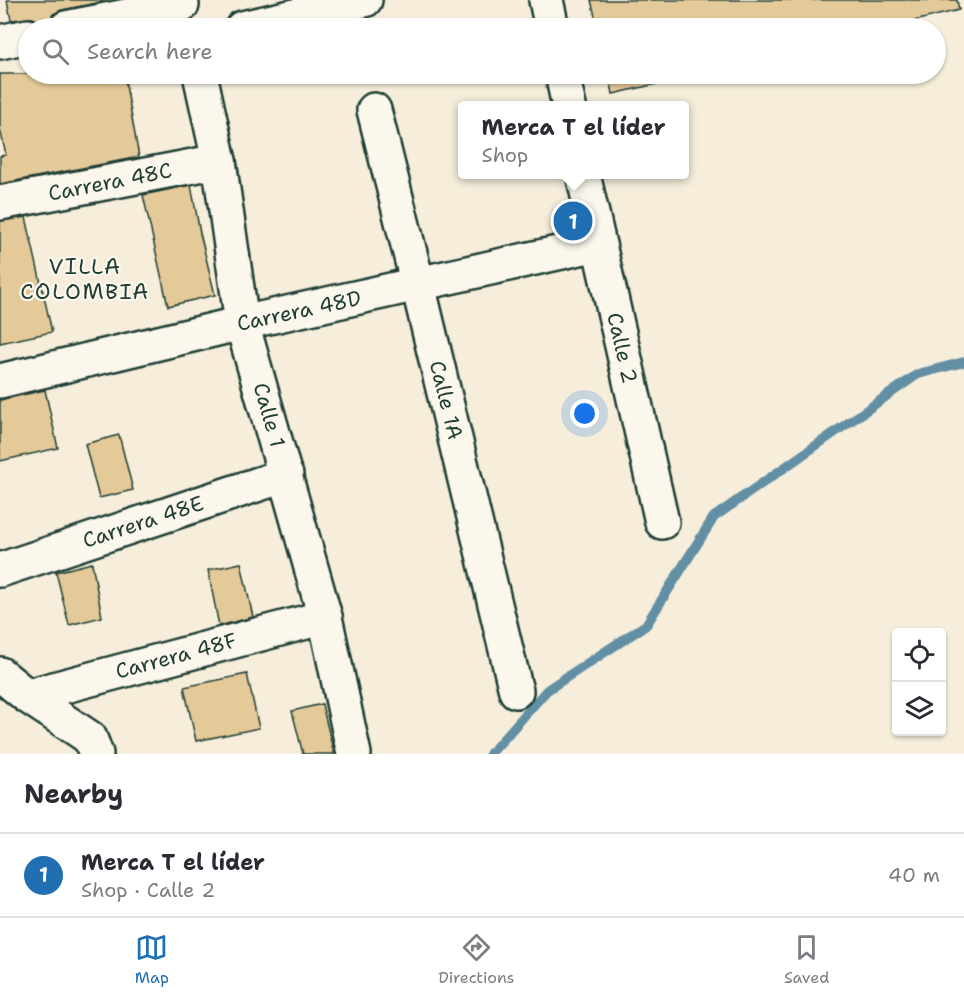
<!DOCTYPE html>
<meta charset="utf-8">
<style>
body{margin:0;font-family:"Shantell Sans",sans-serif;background:#f7f7f7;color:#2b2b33}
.controls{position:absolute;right:18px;bottom:18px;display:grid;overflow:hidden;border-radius:6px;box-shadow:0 2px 4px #0004}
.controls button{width:54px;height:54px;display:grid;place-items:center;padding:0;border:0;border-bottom:2px solid #e1e1e2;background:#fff;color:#2b2b33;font:30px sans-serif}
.you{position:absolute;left:585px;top:414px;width:21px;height:21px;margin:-15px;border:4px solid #fff;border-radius:50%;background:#1a73e8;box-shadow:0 0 0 9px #1a73e833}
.badge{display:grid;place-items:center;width:39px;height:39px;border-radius:50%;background:#1f6fb2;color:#fff;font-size:20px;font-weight:700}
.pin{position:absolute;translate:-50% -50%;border:3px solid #fff;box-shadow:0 2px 6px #0006}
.popup{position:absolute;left:458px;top:101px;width:231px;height:78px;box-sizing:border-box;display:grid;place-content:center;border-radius:6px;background:#fff;filter:drop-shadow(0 2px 4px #0005);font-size:20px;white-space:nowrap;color:#7c7c81}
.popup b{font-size:22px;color:#2b2b33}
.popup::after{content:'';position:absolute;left:50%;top:100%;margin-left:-12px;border:12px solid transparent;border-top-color:#fff}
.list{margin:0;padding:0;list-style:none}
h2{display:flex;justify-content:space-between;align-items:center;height:78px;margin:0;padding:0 24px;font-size:26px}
h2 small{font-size:20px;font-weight:400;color:#7c7c81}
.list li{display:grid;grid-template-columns:39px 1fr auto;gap:18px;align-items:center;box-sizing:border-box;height:84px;padding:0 24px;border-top:2px solid #e1e1e2}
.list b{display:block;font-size:22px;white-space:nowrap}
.list p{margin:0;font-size:20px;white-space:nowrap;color:#7c7c81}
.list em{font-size:20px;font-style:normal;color:#7c7c81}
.icon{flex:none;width:33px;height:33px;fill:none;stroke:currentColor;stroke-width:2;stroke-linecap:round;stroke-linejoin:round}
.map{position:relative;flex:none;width:964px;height:754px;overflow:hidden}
.search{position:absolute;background:#fff;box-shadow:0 2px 4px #0004;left:18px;right:18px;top:18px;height:66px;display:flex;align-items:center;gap:15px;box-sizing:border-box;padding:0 21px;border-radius:33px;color:#7c7c81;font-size:22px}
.sheet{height:162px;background:#fff}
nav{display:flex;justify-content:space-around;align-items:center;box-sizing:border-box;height:84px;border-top:2px solid #e1e1e2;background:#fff;font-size:16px;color:#7c7c81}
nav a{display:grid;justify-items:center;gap:3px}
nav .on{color:#1f6fb2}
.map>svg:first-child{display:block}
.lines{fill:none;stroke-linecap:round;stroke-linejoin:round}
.stream{stroke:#638fa4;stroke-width:10}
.building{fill:#e4c999;stroke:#1f3d34;stroke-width:1.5}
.minor-casing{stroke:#1f3d34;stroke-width:38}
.minor{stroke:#fbf7ec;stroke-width:33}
.labels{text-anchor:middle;stroke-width:4.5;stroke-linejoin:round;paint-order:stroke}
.street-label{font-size:21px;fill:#1f3d34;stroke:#fbf7ec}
.neighbourhood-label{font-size:22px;letter-spacing:1.5px;fill:#1f3d34;stroke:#fbf7ec}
</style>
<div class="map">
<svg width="964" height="754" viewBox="0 0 964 754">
<rect width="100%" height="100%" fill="#f6eedb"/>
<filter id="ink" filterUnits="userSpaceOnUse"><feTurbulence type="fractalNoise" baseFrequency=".0167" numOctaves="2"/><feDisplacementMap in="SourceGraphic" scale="12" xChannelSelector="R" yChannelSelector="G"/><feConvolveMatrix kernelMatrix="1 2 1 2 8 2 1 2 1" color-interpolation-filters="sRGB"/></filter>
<g filter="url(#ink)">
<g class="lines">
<path class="stream" d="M490,754L547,690L646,625L714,517L918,374L964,362"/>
</g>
<g class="building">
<path d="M7,0H102V2L62,10L53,14L48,25L43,26L33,18L11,20Z"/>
<path d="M591,0H957L959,10L886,28H598Z"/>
<path d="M0,74H124L139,157L0,184V156L6,155L0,129Z"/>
<path d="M609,74H699L613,94Z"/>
<path d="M191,185L200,233L215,295L168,306L143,195Z"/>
<path d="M26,217L52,332L0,343V221Z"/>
<path d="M45,390L58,448L0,461V400Z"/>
<path d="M119,435L133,490L99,498L85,444Z"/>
<path d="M92,563L102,617L69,625L56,572Z"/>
<path d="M241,563L253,617L219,626L208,570Z"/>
<path d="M247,674L259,728L196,741L184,687Z"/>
<path d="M322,704L334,754H303L292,711Z"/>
</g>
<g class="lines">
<defs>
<g id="minor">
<path d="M546,0L552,28"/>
<path d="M66,28L182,5"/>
<path d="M242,28L365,0"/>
<path d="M0,42L28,36"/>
<path d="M200,74L219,161L242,323L325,617L354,754"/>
<path d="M562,74L569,106"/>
<path d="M374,110L418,285L516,691"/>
<path d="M583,174L662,522"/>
<path d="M0,203L219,161"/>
<path d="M0,381L242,323L598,244"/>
<path d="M0,570L286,475"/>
<path d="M0,674L27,696L90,738L96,754"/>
<path d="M27,696L325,617"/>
</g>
</defs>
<use href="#minor" class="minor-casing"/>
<use href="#minor" class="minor"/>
</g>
</g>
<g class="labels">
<g class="street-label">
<text transform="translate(110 182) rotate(-11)" y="7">Carrera 48C</text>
<text transform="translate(299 311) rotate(-12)" y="7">Carrera 48D</text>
<text transform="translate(622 348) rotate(77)" y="7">Calle 2</text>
<text transform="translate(446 400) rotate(76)" y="7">Calle 1A</text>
<text transform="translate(269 415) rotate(74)" y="7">Calle 1</text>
<text transform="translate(143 522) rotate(-18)" y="7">Carrera 48E</text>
<text transform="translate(176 656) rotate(-15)" y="7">Carrera 48F</text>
</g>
<g class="neighbourhood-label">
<text x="85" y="274">VILLA<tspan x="85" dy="25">COLOMBIA</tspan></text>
</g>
</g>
</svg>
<div class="controls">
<button><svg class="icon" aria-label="locate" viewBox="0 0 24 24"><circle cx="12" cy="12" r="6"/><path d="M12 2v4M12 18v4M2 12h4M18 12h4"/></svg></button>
<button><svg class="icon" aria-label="layers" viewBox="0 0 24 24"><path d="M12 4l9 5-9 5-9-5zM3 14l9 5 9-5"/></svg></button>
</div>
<div class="you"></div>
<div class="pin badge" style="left:573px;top:221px">1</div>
<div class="popup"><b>Merca T el líder</b>Shop</div>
<div class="search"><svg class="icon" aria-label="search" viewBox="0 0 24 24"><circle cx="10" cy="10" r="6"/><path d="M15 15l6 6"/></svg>Search here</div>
</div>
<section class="sheet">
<h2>Nearby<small></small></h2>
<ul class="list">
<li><span class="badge">1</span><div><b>Merca T el líder</b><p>Shop · Calle 2</p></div><em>40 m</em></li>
</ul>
</section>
<nav>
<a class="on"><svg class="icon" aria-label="map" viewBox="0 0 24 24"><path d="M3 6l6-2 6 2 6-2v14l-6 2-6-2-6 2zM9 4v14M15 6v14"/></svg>Map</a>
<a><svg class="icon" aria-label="directions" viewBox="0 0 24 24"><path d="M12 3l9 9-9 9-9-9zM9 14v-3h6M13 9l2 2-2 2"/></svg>Directions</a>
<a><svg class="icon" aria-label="saved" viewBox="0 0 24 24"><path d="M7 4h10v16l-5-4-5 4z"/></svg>Saved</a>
</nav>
